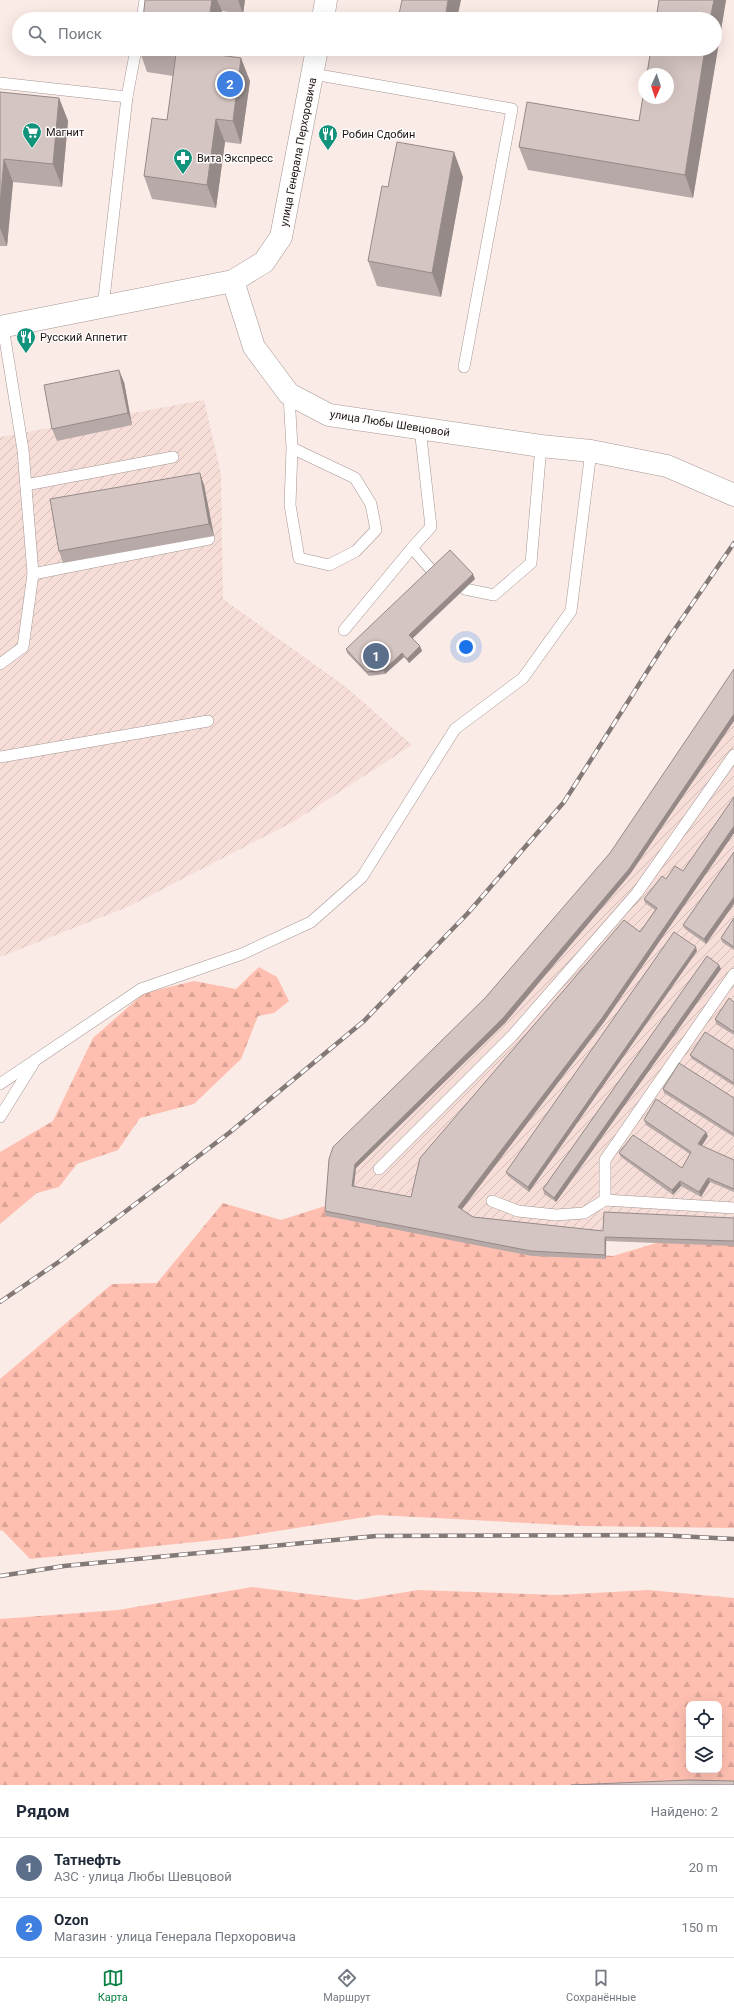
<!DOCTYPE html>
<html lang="ru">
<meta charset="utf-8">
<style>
body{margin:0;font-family:Roboto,sans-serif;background:#f2f2f3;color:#1f2937}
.controls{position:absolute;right:12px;bottom:12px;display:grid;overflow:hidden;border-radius:8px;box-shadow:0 4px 16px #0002}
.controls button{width:36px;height:36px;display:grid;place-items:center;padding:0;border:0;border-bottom:1px solid #e0e1e3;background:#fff;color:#1f2937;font:20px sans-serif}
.compass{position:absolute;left:638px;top:68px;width:36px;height:36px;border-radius:50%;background:#fff;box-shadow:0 4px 16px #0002;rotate:183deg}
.you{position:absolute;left:466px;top:647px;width:14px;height:14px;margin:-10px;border:3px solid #fff;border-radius:50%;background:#1a73e8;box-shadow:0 0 0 6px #1a73e833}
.badge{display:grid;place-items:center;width:26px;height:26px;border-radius:50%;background:#0b8043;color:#fff;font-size:13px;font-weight:700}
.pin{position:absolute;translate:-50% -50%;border:2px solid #fff;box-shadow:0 1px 4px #0006}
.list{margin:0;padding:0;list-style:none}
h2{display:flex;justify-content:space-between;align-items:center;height:52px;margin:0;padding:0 16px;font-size:17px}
h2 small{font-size:13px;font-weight:400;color:#747a83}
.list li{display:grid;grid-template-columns:26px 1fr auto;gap:12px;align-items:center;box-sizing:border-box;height:60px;padding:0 16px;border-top:1px solid #e0e1e3}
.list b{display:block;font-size:15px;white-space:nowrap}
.list p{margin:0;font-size:13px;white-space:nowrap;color:#747a83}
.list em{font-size:13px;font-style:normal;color:#747a83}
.icon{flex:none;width:22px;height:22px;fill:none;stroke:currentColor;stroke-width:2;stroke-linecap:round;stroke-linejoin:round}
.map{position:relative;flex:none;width:734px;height:1785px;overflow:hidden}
.search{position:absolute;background:#fff;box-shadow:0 4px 16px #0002;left:12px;right:12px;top:12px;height:44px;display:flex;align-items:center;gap:10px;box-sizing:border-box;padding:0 14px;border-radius:22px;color:#747a83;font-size:15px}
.sheet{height:172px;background:#fff}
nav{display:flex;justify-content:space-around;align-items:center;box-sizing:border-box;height:56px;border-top:1px solid #e0e1e3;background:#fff;font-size:11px;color:#747a83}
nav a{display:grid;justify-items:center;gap:2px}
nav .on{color:#0b8043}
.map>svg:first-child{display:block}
.industrial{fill:url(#industrial-furrows)}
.forest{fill:url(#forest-firs);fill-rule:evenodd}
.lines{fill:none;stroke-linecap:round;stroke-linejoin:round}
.service-casing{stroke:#a59693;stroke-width:12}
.tertiary-casing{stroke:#a59693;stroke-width:23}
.service{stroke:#fff;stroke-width:11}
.tertiary{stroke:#fff;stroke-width:22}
.rail-casing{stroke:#837977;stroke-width:4.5}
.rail{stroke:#fffcfb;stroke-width:3;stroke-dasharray:9;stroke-linecap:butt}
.wall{fill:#b7a9a7}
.shaded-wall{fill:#958a88}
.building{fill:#d5c5c2;stroke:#958a88}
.labels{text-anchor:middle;stroke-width:3;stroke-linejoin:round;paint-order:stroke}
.poi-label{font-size:11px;fill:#1b1615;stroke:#fffcfb;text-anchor:start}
.street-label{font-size:11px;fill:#1b1615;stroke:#fffcfb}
</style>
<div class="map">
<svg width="734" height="1785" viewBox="0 0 734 1785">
<defs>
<pattern id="industrial-furrows" width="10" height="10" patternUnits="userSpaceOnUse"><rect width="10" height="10" fill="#f6ddd8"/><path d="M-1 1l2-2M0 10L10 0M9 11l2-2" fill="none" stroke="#d2bdb8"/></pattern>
<pattern id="forest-firs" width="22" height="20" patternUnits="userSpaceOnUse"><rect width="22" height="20" fill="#febfb0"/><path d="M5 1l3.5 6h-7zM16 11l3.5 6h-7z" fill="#d9a396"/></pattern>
</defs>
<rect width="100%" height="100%" fill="#fbebe7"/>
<g class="industrial">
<path d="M204,400L221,474L223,599L346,687L412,745L293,822L130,906L0,957V437Z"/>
<path d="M734,676V1246L607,1241L606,1259L326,1216L331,1164L487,1002L612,857Z"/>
</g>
<g class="forest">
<path d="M259,967L277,977L289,1001L274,1013L258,1016L241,1059L194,1104L140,1118L118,1150L77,1164L59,1187L37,1193L0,1224V1152L53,1121L93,1038L144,993L194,981L236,989Z"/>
<path d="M223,1203L281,1220L325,1206L496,1245L613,1256L663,1241L734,1242V1528L582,1526L378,1515L234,1538L30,1559L2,1530L0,1531V1379L112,1284L157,1283Z"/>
<path d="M252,1587L357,1600L418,1590L557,1595L648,1590L734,1598V1782L608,1785H0V1619L118,1610ZM689,1704H719V1770H689Z"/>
</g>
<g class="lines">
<defs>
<g id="service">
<path d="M142,19L145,0"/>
<path d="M313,74L512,109L464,367"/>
<path d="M0,83L127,97"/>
<path d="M103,307L127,97L136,49"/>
<path d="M289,394L292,448L290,505L299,558L329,565L356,551L376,530L371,504L355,478L292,448"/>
<path d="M420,428L431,527L412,548L433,572"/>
<path d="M26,485L173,457"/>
<path d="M33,574L209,539"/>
<path d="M465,589L494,595L531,563L541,446"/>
<path d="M344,630L412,548"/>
<path d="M0,664L23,647L33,574L23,450L3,327"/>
<path d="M0,757L208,721"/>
<path d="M0,1084L141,989L242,954L311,922L362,877L455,729L523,678L571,611L591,451"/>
<path d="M0,1117L33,1064"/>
<path d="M379,1169L512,1036L637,893L734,755"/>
<path d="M605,1200V1160L734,974"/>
<path d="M492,1201L518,1211L556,1215L584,1213L605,1200L734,1208"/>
</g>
<g id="tertiary">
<path d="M323,19L326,0"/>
<path d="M233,281L254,347L289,394L329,415L541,446L591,451L667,466L734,495"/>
<path d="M0,327L233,281L264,262L281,237L317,49"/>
</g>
</defs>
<use href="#service" class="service-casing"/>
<use href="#tertiary" class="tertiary-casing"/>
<use href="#service" class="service"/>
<use href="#tertiary" class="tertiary"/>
<defs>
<g id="rail">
<path d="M0,1302L60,1261L229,1133L364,1021L468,913L564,802L666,642L734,543"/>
<path d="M0,1576L64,1566L376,1536L657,1535L734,1539"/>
</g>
</defs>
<use href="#rail" class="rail-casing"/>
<use href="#rail" class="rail"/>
</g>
<g class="wall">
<path d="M145,0H245L243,14Z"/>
<path d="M659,0H726L693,198L528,170L519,147L639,121Z"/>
<path d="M139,49L216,54L250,81L241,144L225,142L216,208L152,199L144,176L167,120L173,76L147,72Z"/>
<path d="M415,49H452L451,55Z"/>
<path d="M0,92L59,98L68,121L62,187L13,182L7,246H0Z"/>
<path d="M463,177L441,297L377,286L368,261L388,187Z"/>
<path d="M124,382L132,425L57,441L52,429Z"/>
<path d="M204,485L214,536L63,563L59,551Z"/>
<path d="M475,579L412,638L420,646L422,651L409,663L404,657L385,674L369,676L347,653L346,649Z"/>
<path d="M734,797V833L604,1022L461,1209L473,1217L603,1231L734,1218V1246L606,1241V1259L532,1256L326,1216L325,1211L329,1159L631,873L505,1023L356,1168L354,1187L411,1197L640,932L655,910L645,903L644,899L666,879L683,871Z"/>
<path d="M734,852L706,944L685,929L683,925Z"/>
<path d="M734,918V950L722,942L721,938Z"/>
<path d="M697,951L529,1192L508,1176L506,1172Z"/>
<path d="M719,965L721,969L556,1202L544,1194L543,1189Z"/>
<path d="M734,1002V1035L716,1024L715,1019Z"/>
<path d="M734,1050V1086L692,1059L690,1055Z"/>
<path d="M663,1089L734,1098V1137L664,1093Z"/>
<path d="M644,1120L708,1136L701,1146L734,1160V1192L710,1182L701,1197L681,1186L673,1195L621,1157L619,1153L682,1168L690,1154L646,1125Z"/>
</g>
<g class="shaded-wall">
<path d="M212,0H217L222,11L221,19H209Z"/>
<path d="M238,0H245L243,14Z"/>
<path d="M448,0H461L457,19H445Z"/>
<path d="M714,0H726L693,198L685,175L705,49H715V19H710Z"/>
<path d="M205,49H217L213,76L205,53Z"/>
<path d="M449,49H452L451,55Z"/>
<path d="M241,58L250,81L241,144L233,121Z"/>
<path d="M59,98L68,121L62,187L53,164Z"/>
<path d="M216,119L225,142L216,208L207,185Z"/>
<path d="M454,152L463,177L441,297L432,273Z"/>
<path d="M4,159L13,182L7,246L0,228V206Z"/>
<path d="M119,370L124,382L132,425L128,413Z"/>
<path d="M200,473L204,485L214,536L209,524Z"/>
<path d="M473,574L475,579L411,640L409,635Z"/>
<path d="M420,646L422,651L409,663L407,659Z"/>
<path d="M402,653L404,657L385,674L384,670Z"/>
<path d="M734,714V721L631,873L505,1023L356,1168L353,1191L352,1186L355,1164Z"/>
<path d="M734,826V833L604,1022L460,1212L458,1207Z"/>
<path d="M734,897V904L706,944L704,939Z"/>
<path d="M696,947L697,951L529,1192L528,1187Z"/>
<path d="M719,965L721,969L556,1202L554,1198Z"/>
<path d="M706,1132L708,1136L700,1149L698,1144Z"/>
<path d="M708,1178L710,1182L701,1197L699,1192Z"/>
<path d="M680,1181L681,1186L673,1195L672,1190Z"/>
<path d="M605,1237L606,1241V1259L605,1255Z"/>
</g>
<g class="building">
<path d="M145,0H212L209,19H143Z"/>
<path d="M402,0H448L445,19H398Z"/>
<path d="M659,0H714L710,19H656Z"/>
<path d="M139,49H205V53L241,58L233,121L216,119L207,185L144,176L152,118L167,120L176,54Z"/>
<path d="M651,49H705L685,175L519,147L527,102L639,121L644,90V98H668V74H647Z"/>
<path d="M0,92L59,98L53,164L4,159L0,206Z"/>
<path d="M397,142L454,152L432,273L368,261L382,186L388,187Z"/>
<path d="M119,370L128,413L52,429L44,385Z"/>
<path d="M200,473L209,524L59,551L50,499Z"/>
<path d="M450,550L473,574L409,635L420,646L407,659L402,653L384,670L367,672L346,649Z"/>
<path d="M734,669V714L629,869L503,1018L355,1164L352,1186L411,1197L420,1158L624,920L640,932L657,908L644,899L662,876L666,879L675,866L683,871L734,797V826L602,1018L458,1207L473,1217L603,1231L604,1212L734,1218V1241L605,1237V1255L531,1251L325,1211L329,1159L333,1147L485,998L610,853Z"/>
<path d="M734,852V897L704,939L683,925Z"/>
<path d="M734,918V947L721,938Z"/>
<path d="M674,932L696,947L528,1187L506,1172Z"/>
<path d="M707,956L719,965L554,1198L543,1189Z"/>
<path d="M729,998L734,1002V1032L715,1019Z"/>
<path d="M705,1032L734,1050V1083L690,1055Z"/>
<path d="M679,1063L734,1098V1134L663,1089Z"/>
<path d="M656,1099L706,1132L698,1144L734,1160V1189L708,1178L699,1192L680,1181L672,1190L619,1153L633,1135L682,1168L691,1152L644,1120Z"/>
<path d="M689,1780L734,1781V1785H571Z"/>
</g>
<defs>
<symbol id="supermarket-pin" viewBox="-11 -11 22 30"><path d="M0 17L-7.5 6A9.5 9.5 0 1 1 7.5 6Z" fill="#12937b" stroke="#fffcfb"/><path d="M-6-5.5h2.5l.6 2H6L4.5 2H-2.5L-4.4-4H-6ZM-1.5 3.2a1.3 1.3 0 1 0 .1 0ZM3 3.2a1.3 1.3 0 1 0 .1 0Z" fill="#fff"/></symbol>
<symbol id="restaurant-pin" viewBox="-11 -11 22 30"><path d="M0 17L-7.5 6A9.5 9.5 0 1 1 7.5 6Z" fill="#12937b" stroke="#fffcfb"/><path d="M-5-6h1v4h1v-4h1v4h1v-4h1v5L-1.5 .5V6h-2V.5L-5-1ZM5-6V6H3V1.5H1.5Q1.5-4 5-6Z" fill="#fff"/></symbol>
<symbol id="pharmacy-pin" viewBox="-11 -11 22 30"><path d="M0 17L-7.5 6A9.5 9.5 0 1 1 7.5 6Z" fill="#12937b" stroke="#fffcfb"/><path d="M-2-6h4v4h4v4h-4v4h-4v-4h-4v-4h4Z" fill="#fff"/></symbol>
</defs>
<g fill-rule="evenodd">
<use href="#supermarket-pin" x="21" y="121" width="22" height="30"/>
<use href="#restaurant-pin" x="317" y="123" width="22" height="30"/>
<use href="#pharmacy-pin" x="172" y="147" width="22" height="30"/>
<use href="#restaurant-pin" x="15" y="326" width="22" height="30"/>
</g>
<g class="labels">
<g class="poi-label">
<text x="46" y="136">Магнит</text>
<text x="342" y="138">Робин Сдобин</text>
<text x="197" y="162">Вита Экспресс</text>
<text x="40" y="341">Русский Аппетит</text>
</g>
<g class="street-label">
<text transform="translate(298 152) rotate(-79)" y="4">улица Генерала Перхоровича</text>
<text transform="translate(390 423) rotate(9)" y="4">улица Любы Шевцовой</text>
</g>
</g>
</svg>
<div class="controls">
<button><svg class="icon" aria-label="locate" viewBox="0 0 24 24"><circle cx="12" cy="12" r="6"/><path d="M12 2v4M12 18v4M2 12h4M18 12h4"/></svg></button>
<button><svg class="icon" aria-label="layers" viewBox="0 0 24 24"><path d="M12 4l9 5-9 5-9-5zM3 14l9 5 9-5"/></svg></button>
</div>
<svg class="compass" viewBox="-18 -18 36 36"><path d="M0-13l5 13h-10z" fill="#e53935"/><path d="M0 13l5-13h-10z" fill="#747a83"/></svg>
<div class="you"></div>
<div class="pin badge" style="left:376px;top:656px;background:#5c6f8a">1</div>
<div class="pin badge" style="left:230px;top:84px;background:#3f7fe0">2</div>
<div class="search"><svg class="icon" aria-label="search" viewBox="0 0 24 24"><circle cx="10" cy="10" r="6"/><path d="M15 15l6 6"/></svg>Поиск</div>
</div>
<section class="sheet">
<h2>Рядом<small>Найдено: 2</small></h2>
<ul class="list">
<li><span class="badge" style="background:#5c6f8a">1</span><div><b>Татнефть</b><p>АЗС · улица Любы Шевцовой</p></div><em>20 m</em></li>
<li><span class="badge" style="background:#3f7fe0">2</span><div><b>Ozon</b><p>Магазин · улица Генерала Перхоровича</p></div><em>150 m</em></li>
</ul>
</section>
<nav>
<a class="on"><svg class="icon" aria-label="map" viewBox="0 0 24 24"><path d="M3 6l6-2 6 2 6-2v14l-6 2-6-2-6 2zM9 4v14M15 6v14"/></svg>Карта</a>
<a><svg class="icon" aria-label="directions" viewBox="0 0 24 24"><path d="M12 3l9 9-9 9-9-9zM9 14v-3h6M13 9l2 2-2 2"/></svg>Маршрут</a>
<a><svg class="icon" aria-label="saved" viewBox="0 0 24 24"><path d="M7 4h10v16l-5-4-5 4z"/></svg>Сохранённые</a>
</nav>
